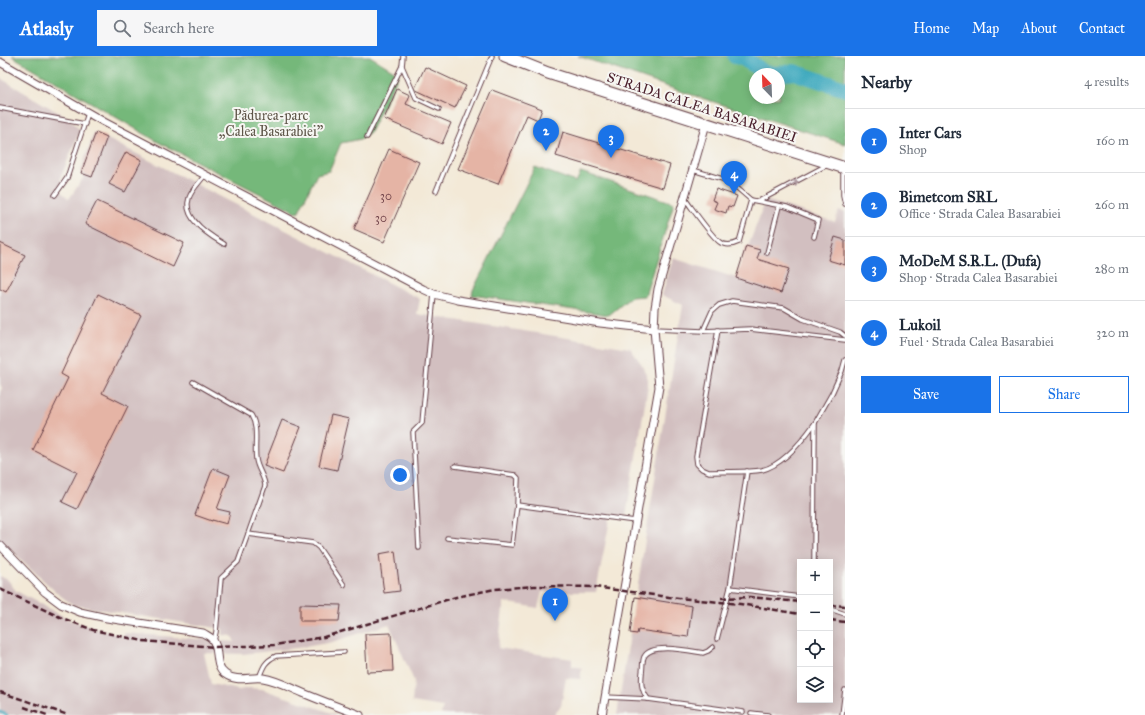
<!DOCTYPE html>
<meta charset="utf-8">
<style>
body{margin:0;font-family:"IM FELL Great Primer",serif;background:#f6f6f7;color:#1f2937}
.controls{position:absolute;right:12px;bottom:12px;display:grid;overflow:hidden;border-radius:0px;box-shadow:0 2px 10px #0003}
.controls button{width:36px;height:36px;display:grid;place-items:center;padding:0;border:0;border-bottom:1px solid #e0e1e3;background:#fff;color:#1f2937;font:20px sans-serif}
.compass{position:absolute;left:749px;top:12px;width:36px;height:36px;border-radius:50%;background:#fff;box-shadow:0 2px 10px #0003;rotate:337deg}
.you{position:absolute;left:400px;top:419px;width:14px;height:14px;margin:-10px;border:3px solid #fff;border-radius:50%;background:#1a73e8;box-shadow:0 0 0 6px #1a73e833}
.badge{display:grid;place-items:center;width:26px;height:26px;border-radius:50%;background:#1a73e8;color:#fff;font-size:13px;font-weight:700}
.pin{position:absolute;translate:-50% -33px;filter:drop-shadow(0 1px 2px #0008)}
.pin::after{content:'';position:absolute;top:21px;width:14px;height:12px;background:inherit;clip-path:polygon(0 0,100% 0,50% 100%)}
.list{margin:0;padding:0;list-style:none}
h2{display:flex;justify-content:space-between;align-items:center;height:52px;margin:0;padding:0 16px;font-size:17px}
h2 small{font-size:13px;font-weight:400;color:#747a83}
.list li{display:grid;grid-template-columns:26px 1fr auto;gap:12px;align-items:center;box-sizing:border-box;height:64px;padding:0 16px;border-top:1px solid #e0e1e3}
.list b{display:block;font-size:15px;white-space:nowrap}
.list p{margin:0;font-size:13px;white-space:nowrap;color:#747a83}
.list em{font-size:13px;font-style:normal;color:#747a83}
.actions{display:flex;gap:8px;padding:12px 16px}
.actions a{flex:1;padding:9px 0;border:1px solid #1a73e8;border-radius:0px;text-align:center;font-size:14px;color:#1a73e8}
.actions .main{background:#1a73e8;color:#fff}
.icon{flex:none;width:22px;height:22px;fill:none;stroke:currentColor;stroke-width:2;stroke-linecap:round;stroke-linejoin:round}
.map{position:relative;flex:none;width:845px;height:659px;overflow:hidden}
header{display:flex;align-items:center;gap:24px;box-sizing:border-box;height:56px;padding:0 20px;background:#1a73e8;color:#fff}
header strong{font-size:19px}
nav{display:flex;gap:22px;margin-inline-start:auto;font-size:14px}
.search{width:280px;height:36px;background:#f6f6f7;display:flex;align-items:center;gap:10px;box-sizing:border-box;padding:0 14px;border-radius:0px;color:#747a83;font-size:15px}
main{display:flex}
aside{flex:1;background:#fff}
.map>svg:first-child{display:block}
.industrial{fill:#d2bfc0;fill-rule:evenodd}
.forest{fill:#74b87a;stroke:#5f6c52;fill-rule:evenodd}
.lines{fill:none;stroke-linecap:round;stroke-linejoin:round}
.stream{stroke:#3ea9be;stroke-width:2.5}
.river{stroke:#3ea9be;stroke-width:16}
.building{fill:#e5b4a5}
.lane-casing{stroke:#633d45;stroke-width:5.5}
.street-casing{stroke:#633d45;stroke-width:9}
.primary-casing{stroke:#633d45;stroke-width:13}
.lane{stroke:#fff;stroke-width:3.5}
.street{stroke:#fff;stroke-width:7}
.primary{stroke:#fff;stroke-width:11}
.rail{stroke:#4a1f2b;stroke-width:2.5;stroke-dasharray:6 3;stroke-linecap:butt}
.oneway{stroke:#ae9aa0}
.labels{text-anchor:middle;stroke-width:4;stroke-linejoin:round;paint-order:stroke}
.number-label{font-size:12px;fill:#71444a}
.street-label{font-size:14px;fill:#4a1f2b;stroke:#f6f6f2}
.park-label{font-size:14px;fill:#5f5649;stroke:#f6f6f2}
</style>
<header>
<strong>Atlasly</strong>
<div class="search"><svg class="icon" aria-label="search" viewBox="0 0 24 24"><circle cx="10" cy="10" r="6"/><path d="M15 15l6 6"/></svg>Search here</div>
<nav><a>Home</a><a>Map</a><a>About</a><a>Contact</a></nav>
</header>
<main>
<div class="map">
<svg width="845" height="659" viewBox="0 0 845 659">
<rect width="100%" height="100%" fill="#f6f6f2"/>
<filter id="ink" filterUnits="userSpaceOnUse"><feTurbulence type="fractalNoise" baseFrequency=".025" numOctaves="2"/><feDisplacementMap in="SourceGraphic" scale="8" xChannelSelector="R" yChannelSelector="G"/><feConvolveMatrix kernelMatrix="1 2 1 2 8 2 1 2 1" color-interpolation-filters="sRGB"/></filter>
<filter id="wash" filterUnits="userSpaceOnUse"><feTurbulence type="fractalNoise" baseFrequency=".012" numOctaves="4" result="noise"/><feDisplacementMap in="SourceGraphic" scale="16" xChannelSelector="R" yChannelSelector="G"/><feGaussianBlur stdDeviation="0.9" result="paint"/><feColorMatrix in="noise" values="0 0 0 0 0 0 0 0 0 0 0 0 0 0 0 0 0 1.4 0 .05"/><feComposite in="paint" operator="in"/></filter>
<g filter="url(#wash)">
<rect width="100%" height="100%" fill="#f3e9d7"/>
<g class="industrial">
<path d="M0,22L69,63L80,74L60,123L63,125L59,134L69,143L84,121L80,117L94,76L420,243L417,258L630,292L643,310L648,323V330L626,460L611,458L596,536H542L538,552L504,546L498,592L572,603V610L582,612L580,623L566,622L561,650L556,655L555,659H447L441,658L443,651L412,646L414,625L389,568L332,586L305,591L243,598L204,597L211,628L239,634L249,632L262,633L338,659H0V520L8,524L16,535L70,564L90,571L123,580L125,577L235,586L232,580L223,579V573L73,549L57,537L0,484V336L2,332L0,328Z"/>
<path d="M766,144L835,166L839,155L845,156V659H617L683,249L662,239L673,202L736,222ZM800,506H830V644H800Z"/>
</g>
<g class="forest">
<path d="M12,0H370L399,18L370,76L361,83L341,87L329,115L317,118L298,157L158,86Z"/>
<path d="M578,0H845V88L680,35ZM755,18H779V42H755Z"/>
<path d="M535,111L576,126L581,116L674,147L645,240L631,241L609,259L472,239L473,234Z"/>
</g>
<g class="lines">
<path class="stream" d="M0,656L7,659"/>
<path class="river" d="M735,0L741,1L754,9L764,17L777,18L794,16L845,33"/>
</g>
<g id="blocks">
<g class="building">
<path d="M425,11L466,30L455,52L416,34L415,32Z"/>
<path d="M397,33L410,39L406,48L451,67L442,88L384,63Z"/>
<path d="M492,34L542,53L538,64L527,59L498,128L458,113Z"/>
<path d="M96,76L107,81L92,121L81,117Z"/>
<path d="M563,76L670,109L663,132L556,100Z"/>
<path d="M389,93L419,106L384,186L354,173Z"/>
<path d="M126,96L142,104L125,136L109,128Z"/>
<path d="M716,133L737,140L733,151L728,150L726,157L714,153L717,146L712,144Z"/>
<path d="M97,145L184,187L173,211L85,168Z"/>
<path d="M835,181L845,184V209L828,204Z"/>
<path d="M0,187L25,199L6,236L0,233Z"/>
<path d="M746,190L760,194L757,203L789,213L781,237L736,222Z"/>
<path d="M98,238L141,259L102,337L128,350L77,453L62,446L77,416L33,394L68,322L61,318Z"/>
<path d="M331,359L349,363L337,414L319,410Z"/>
<path d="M282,364L301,371L283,417L264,410Z"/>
<path d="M213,412L230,419L217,453L230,456L227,468L212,464V465L195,459Z"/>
<path d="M395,495L400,535L384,537L379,498Z"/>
<path d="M635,541L692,550L688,581L638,574L637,578L630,577Z"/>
<path d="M300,548L341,549L339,565H300Z"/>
<path d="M391,577L393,615L367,616L365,578Z"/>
</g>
</g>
</g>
<g filter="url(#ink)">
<use href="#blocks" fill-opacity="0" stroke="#633d45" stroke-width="1"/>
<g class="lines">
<defs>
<g id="lane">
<path d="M402,10L416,42L439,53"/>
<path d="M0,52L85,68"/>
<path d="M367,81L402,10L403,0"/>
<path d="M843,113V139L845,148"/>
<path d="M693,114L729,125L751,144L787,151L818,164L814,181"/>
<path d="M205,119C200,126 192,133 189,142C182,162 210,180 224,188"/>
<path d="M436,135L492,0"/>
<path d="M55,139L67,122L88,57"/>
<path d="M685,143C692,152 713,183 721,187C727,190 733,189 739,186L751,144"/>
<path d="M759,145L827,109"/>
<path d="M767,197L779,150"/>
<path d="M654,273L703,275L750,273L845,284"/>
<path d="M718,274L696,400L697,408L702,413L709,416C726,415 745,417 762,414C783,409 803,384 815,367"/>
<path d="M703,275L712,255L719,249L732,245L784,252L803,263L840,276L845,280"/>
<path d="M193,326L251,359C259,372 254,388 256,403C257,413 265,421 265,430L238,506L221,522L216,576L214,585"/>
<path d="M517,449L635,465"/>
<path d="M248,478L313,487L319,492L344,529"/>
<path d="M447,482L512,489L517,449L518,422L515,419L455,410"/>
<path d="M419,492L413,376L422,367L434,238"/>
<path d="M814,506L815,367L832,337L842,315L845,304"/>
<path d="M730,532L800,541"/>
<path d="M830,553L845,558"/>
<path d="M717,583L730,532L747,415"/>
<path d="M259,622C263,611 265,605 276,600L344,596"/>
<path d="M605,641L648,643L743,656"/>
<path d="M648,643C641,634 641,627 642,617C643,612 642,606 644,601C651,586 690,595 703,597L708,595L713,591"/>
<path d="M751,657L768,659"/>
<path d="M842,659L845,634"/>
</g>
<g id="street">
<path d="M0,6L104,66L423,233L434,238L458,244L600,267L654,273"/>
<path d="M0,489L45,536L61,548L80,556L107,562L203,577C206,579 209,580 211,582C221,591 213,610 225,618C237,627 250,620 263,622C277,624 291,632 303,637C322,645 341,652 360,659"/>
<path d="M602,659L659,331L654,273L655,252L658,233L706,68"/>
</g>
<path id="primary" d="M505,0L548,17L845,112"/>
</defs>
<use href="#lane" class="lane-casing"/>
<use href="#street" class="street-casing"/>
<use href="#primary" class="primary-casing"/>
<use href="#lane" class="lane"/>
<use href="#street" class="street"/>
<use href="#primary" class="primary"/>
<g class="rail">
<path d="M0,533L62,562L93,574L143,585L215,591L274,589L324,581L456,541L495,533L534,530L594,531L669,541L740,548L800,558"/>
<path d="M721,542L750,541L800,546"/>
<path d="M830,549L845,550"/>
<path d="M830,564L845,566"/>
<path d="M0,636L68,659"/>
<path d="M24,651L47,659"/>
</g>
</g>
<defs><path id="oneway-shaft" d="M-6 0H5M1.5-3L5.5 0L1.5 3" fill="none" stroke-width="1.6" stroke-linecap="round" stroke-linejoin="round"/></defs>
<use class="oneway" href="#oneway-shaft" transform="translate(793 128) rotate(-28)"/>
</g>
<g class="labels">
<g class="number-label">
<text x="386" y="144">30</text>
<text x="381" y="166">30</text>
</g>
<g class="street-label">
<text transform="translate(702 51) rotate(18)" y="5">STRADA CALEA BASARABIEI</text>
</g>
<g class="park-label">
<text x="271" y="64">Pădurea-parc<tspan x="271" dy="16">„Calea Basarabiei”</tspan></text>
</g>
</g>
</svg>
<div class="controls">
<button>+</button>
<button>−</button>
<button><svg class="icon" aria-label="locate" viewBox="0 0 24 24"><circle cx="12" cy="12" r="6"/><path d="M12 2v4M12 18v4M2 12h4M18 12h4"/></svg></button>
<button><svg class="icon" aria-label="layers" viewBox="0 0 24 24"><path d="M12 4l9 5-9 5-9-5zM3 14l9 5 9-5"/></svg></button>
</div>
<svg class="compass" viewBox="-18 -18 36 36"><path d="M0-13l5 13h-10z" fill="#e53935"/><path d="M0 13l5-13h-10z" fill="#747a83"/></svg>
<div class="you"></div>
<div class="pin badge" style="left:555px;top:565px">1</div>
<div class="pin badge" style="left:546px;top:95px">2</div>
<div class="pin badge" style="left:611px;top:102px">3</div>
<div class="pin badge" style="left:734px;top:138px">4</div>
</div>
<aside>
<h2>Nearby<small>4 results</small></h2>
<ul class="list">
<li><span class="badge">1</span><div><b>Inter Cars</b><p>Shop</p></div><em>160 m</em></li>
<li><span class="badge">2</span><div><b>Bimetcom SRL</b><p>Office · Strada Calea Basarabiei</p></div><em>260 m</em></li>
<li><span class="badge">3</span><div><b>MoDeM S.R.L. (Dufa)</b><p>Shop · Strada Calea Basarabiei</p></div><em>280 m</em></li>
<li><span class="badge">4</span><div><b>Lukoil</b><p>Fuel · Strada Calea Basarabiei</p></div><em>320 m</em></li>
</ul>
<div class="actions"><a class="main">Save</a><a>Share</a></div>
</aside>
</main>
